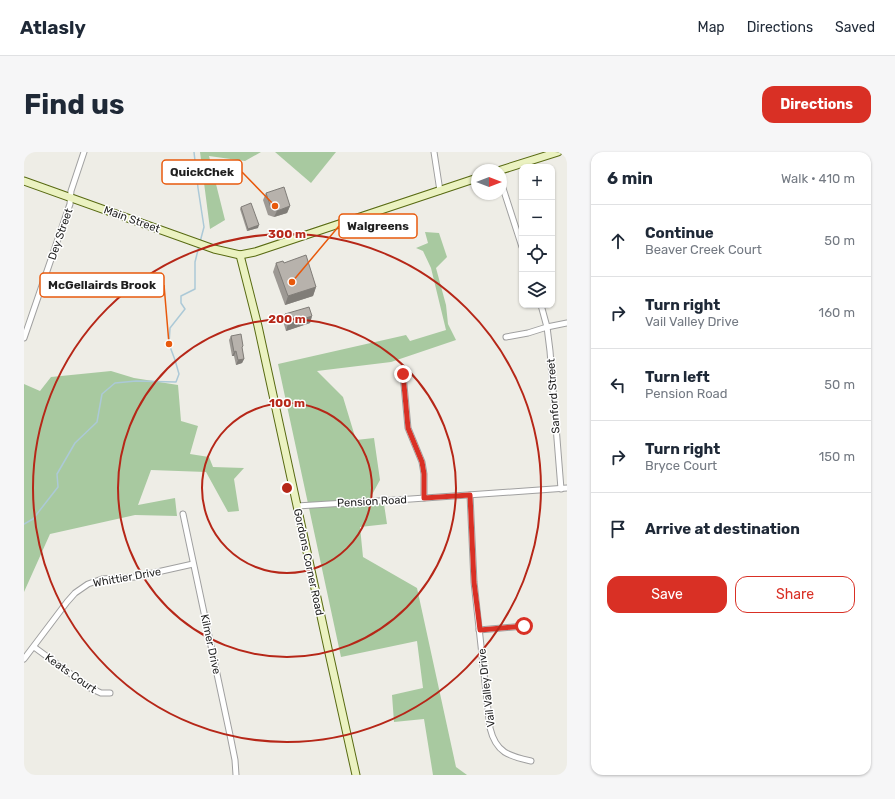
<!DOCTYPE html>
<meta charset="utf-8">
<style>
body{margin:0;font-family:Rubik,sans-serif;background:#f6f6f7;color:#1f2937}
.controls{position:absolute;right:12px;top:12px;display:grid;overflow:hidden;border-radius:8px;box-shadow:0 1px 3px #0004}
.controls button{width:36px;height:36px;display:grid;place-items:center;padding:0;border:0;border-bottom:1px solid #e0e1e3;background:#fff;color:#1f2937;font:20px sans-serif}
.compass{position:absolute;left:447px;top:12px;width:36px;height:36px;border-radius:50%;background:#fff;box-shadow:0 1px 3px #0004;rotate:90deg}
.stop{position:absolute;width:12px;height:12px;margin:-9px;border:3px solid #d93025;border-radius:50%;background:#fff}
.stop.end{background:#d93025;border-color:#fff;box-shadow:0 1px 4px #0008}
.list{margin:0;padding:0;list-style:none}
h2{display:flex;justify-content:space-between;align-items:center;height:52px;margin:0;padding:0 16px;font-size:17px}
h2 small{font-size:13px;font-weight:400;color:#747a83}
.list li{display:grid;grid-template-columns:26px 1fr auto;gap:12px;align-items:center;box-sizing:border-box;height:72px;padding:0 16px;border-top:1px solid #e0e1e3}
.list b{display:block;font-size:15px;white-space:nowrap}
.list p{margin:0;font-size:13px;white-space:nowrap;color:#747a83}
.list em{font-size:13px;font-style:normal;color:#747a83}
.actions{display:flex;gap:8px;padding:12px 16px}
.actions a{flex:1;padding:9px 0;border:1px solid #d93025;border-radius:12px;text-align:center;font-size:14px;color:#d93025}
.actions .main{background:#d93025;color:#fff}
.icon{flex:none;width:22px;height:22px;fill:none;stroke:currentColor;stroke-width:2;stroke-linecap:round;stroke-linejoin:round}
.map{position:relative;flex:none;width:543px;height:623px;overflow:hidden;border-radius:12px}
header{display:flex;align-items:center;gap:24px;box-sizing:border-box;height:56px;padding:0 20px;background:#fff;border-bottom:1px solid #e0e1e3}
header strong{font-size:19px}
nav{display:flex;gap:22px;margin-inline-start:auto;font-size:14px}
.intro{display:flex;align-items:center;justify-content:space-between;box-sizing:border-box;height:96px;padding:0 24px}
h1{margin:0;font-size:28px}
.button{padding:10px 18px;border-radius:12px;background:#d93025;color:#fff;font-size:14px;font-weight:700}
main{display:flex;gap:24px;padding:0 24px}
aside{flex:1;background:#fff;border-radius:12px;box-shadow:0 1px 3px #0004}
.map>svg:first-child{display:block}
.forest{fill:#a8c9a0}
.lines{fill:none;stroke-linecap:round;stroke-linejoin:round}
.stream{stroke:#acc9d7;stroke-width:1.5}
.street-casing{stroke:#a0a0a0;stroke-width:7}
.secondary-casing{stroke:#586a12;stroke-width:9}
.street{stroke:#fff;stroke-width:5}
.secondary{stroke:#ebf2c1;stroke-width:7}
.wall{fill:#9d9994}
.shaded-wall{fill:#807d78}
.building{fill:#b7b2ac;stroke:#807d78}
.route{stroke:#d93025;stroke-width:5}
.ring{fill:none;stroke:#b62718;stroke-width:2}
.labels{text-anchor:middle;stroke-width:3;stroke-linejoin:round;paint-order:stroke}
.street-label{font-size:11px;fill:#1f1f1f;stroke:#fff}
.centre{fill:#b62718;stroke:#fff;stroke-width:2}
.ring-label{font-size:12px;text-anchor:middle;font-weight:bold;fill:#b62718;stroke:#fff;stroke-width:3;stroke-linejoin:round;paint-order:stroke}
.leader{fill:none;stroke:#e8590c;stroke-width:1.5}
.callout-dot{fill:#e8590c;stroke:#fff;stroke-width:1.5}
.callout{fill:#fff;stroke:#e8590c;stroke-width:1.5}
.callout-label{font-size:12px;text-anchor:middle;font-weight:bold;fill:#1f1f1f}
</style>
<header>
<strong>Atlasly</strong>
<nav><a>Map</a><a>Directions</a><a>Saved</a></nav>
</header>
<div class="intro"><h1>Find us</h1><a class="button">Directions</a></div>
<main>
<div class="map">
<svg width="543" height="623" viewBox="0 0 543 623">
<rect width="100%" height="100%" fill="#eeede6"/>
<g class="forest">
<path d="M176,0H237L221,9L185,4L201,68L186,77Z"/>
<path d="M251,0H312L287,31Z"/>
<path d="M401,80L415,81L423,105L412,116L422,153L424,172L432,188L367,210L293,219L319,245L332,288L350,286L356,328L344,350H369L360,352L363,372L336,375L339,405L393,436L432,615L443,623H409L400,567L370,570L368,543L399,536L393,489L317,505L254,212L382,183L386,189L422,178L407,116L399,99L392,96L404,91Z"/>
<path d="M87,219L110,226L154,233L157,269L174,274L166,302L185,305L189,315L220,316L210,327L215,359L204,360L182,320L127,318L114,353L151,346L153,364L111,363L26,382L0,440V232L16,239L27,225Z"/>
</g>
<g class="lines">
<g class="stream">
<path d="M170,0L174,36L180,75L176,90"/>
<path d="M0,372L9,367L34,335L33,322L51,291L73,270L78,242L91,231L112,229L152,230L155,222L151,208L145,192L146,176L161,157L157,151V144L171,137V110L175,94"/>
</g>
<defs>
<g id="street">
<path d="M410,0L416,39"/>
<path d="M477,30L498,95"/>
<path d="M517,153L523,175L526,199L537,337"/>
<path d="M482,185L504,181L523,175L543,171"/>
<path d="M0,186L46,52L47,39L60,0"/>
<path d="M379,222L384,276L398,310L400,322V346"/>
<path d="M446,343L450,430L466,576C472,601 485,604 507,609"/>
<path d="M273,354L387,347L543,336"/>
<path d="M159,362L206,583L211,608L212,623"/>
<path d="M455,478L500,474"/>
<path d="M10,495L66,536L77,541H86"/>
<path d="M0,507L43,450L51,441L64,432L78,427L111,425L169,412"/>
</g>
<g id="secondary">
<path d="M477,18L534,0"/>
<path d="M0,29L190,97L216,103L231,100L453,26"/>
<path d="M216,103L234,174L244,220L305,501L332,623"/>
</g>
</defs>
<use href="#street" class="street-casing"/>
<use href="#secondary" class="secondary-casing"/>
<use href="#street" class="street"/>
<use href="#secondary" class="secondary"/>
</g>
<g class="wall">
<path d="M242,41L266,54L263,61L250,65L244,63L239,48Z"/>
<path d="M217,55L234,76L223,79L216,57Z"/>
<path d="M252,111H260L292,135L289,144L261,153L249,120Z"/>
<path d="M261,162L288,164L286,171L262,179L259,169Z"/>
<path d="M207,184L218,197L220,207L218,211L212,213L210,204H208L205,188Z"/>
</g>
<g class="shaded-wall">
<path d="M266,54L263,61L250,65L253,59Z"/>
<path d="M235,73L234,76L223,79L224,77Z"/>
<path d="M292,135L289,144L261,153L264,144Z"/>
<path d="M288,164L286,171L262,179L264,172Z"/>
<path d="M212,199L210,204H208L210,200Z"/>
<path d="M220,207L218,211L212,213L214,208Z"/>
</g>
<g class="building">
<path d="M260,35L266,54L253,59L247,56L242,41Z"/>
<path d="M227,51L235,73L224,77L217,55Z"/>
<path d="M282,103L292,135L264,144L252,111L259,109L260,111Z"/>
<path d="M285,155L288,164L264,172L261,162Z"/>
<path d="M217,182L219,194L218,195L220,207L214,208L212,199L210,200L207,184Z"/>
</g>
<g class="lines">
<path class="route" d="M379,222L384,276L398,310L400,322V346L446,343L450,430L456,478L500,474"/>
</g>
<g class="ring">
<circle cx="263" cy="336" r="85"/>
<circle cx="263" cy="336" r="169"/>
<circle cx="263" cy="336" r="254"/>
</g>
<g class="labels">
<g class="street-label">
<text transform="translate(108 67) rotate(20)" y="4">Main Street</text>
<text transform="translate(36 82) rotate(-71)" y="4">Dey Street</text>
<text transform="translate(529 244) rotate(-94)" y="4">Sanford Street</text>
<text transform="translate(348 349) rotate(-3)" y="4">Pension Road</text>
<text transform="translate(285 410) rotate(78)" y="4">Gordons Corner Road</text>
<text transform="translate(103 425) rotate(-10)" y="4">Whittier Drive</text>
<text transform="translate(187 492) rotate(78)" y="4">Kilmer Drive</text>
<text transform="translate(47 521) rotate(35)" y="4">Keats Court</text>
<text transform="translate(462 536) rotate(-97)" y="4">Vail Valley Drive</text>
</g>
</g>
<circle cx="263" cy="336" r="6" class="centre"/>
<g class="ring-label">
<text x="263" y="86">300 m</text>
<text x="263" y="171">200 m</text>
<text x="263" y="255">100 m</text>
</g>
<path class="leader" d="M251 54L218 20M268 130L315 74M145 192L140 133"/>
<g class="callout-dot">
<circle cx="251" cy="54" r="4"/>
<circle cx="268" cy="130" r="4"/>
<circle cx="145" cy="192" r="4"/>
</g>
<g class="callout">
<rect x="138" y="8" width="80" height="24" rx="4"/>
<rect x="315" y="62" width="78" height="24" rx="4"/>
<rect x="16" y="121" width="124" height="24" rx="4"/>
</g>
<g class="callout-label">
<text x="178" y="24">QuickChek</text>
<text x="354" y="78">Walgreens</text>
<text x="78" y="137">McGellairds Brook</text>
</g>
</svg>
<div class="controls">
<button>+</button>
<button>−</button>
<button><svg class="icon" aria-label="locate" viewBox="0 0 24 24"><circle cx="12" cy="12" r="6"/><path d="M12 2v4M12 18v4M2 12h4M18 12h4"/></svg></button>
<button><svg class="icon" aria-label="layers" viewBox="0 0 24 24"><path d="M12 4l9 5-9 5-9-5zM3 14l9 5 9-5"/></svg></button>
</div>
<svg class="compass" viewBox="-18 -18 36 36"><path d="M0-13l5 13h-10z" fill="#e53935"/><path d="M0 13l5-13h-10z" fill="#747a83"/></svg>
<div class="stop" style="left:500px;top:474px"></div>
<div class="stop end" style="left:379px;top:222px"></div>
</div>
<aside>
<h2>6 min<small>Walk · 410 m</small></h2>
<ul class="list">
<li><svg class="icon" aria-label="ahead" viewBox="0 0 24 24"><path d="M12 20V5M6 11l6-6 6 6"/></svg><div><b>Continue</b><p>Beaver Creek Court</p></div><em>50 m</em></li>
<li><svg class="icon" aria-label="right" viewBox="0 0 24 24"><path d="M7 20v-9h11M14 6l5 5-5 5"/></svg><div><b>Turn right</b><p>Vail Valley Drive</p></div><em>160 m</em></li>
<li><svg class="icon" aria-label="left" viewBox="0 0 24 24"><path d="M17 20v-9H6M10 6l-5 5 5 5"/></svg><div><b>Turn left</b><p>Pension Road</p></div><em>50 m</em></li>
<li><svg class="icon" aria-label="right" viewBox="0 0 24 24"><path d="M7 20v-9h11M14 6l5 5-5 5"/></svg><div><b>Turn right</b><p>Bryce Court</p></div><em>150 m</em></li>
<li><svg class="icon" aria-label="arrive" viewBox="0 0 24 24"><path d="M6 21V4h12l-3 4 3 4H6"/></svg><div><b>Arrive at destination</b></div></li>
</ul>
<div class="actions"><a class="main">Save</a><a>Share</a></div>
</aside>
</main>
